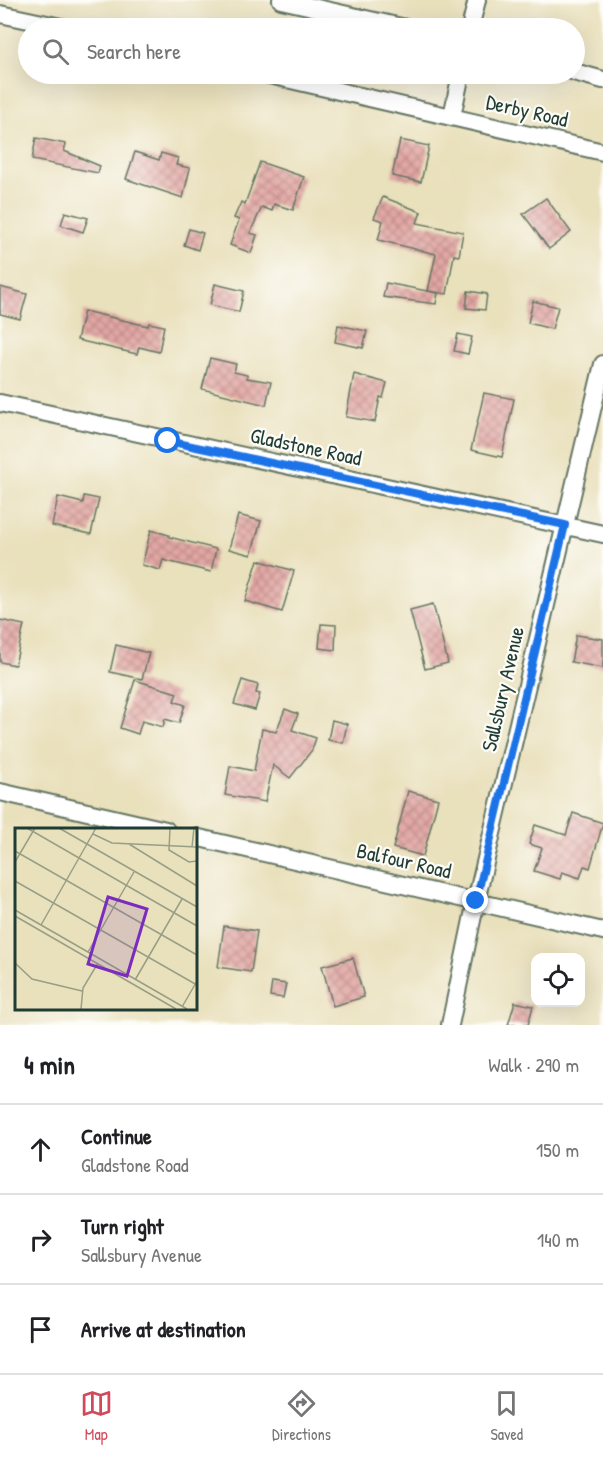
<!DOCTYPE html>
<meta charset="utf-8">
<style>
body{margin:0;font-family:"Patrick Hand",sans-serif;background:#f2f2f2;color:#202124}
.controls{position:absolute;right:18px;bottom:18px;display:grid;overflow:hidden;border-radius:12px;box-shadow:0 6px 24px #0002}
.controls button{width:54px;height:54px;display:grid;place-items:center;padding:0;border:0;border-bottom:2px solid #e0e0e0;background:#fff;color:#202124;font:30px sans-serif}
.stop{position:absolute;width:18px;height:18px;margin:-14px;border:4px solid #1a73e8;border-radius:50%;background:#fff}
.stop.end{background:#1a73e8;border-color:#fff;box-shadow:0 2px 6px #0008}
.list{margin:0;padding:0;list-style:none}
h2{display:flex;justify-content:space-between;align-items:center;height:78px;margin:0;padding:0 24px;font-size:26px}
h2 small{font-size:20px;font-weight:400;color:#757577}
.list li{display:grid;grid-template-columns:39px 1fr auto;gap:18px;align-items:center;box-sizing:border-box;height:90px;padding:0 24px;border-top:2px solid #e0e0e0}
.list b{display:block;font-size:22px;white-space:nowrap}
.list p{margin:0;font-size:20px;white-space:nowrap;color:#757577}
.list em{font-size:20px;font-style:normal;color:#757577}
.icon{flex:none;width:33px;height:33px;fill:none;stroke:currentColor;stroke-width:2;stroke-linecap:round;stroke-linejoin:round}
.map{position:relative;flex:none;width:603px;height:1025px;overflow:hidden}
.search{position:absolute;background:#fff;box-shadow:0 6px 24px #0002;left:18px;right:18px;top:18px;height:66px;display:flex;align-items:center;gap:15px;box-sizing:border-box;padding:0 21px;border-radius:33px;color:#757577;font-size:22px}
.sheet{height:348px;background:#fff}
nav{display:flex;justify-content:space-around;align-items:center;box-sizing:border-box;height:84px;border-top:2px solid #e0e0e0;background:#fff;font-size:16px;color:#757577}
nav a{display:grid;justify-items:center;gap:3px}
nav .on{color:#d1495b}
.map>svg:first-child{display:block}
.building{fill:url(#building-cross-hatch)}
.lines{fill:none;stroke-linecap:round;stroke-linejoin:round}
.street-casing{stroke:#667664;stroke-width:20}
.street{stroke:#fff;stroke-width:16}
.route{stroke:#1a73e8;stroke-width:8}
.labels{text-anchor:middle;stroke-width:4.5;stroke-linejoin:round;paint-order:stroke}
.street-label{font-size:21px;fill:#1f3d34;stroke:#fdfcf7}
.inset-road{fill:none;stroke:#989f86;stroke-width:1.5}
.view{fill:#7b2cbf;fill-opacity:0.15;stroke:#7b2cbf;stroke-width:3}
.inset-edge{fill:none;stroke:#1f3d34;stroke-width:3}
</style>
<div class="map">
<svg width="603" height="1025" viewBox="0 0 603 1025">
<defs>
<pattern id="building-cross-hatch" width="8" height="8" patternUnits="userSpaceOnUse" patternTransform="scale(1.5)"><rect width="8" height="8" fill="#e3a7a4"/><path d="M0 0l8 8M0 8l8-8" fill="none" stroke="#b78986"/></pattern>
</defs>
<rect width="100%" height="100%" fill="#fdfcf7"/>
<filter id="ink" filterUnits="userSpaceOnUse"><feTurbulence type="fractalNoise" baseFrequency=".0167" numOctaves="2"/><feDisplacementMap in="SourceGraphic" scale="12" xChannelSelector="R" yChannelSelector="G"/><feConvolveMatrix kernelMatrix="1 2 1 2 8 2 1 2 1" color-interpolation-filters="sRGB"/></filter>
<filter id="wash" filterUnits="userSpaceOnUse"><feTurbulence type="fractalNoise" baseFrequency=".008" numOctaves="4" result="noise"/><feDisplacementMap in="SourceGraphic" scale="24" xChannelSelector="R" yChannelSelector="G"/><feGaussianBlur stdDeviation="1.35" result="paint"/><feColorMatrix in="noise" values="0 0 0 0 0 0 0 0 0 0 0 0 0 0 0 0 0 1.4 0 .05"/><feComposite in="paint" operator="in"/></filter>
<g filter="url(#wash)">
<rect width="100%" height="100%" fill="#e9e0bc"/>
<g id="blocks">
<g class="building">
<path d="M36,138L66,144L64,151L100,166L98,173L32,160Z"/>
<path d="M400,140L429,146L421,182L392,176Z"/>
<path d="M135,152L159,160L161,153L178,158L176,165L190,168L183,198L126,179Z"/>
<path d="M260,162L304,177L293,210L274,204L272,211L262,207L250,233L257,235L251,253L230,245L239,220L234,218L241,202L245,204Z"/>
<path d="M383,197L421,212L417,223L463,232L459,256L454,255L447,294L428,291L436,254L378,240L383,221L374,218Z"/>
<path d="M546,198L571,232L549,249L523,214Z"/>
<path d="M65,212L88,218L83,232L61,225Z"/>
<path d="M189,229L203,233L198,250L184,245Z"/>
<path d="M386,283L438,293L436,304L383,297Z"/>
<path d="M215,284L244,291L239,312L210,305Z"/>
<path d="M0,287L27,294L20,319L0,314Z"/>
<path d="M468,291L487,294L485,310L466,308Z"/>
<path d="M533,301L558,307L552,329L528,323Z"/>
<path d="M84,311L148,326L149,323L164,326L159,352L139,347L137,354L77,340Z"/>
<path d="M338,325L367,331L363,348L335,342Z"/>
<path d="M458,334L472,337L468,354L454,351Z"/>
<path d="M210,358L236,364L234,372L247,375V378L271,382L266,405L202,389Z"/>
<path d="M354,374L387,383L383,398L380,397L375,422L346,417Z"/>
<path d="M484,393L514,399L502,457L471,450Z"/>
<path d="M84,496L99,499L91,534L52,526L58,497L83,503Z"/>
<path d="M238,515L261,521L251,555L229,549Z"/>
<path d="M151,530L169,535V537L216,549L211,572L163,560L160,570L142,565Z"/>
<path d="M258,560L294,571L282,612L245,601Z"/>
<path d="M433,604L448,663L425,669L410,610Z"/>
<path d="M0,620L24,625L15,665L0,662Z"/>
<path d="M321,624L336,625L335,650L319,648Z"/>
<path d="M576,635L603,639V668L571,662Z"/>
<path d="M116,645L149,653L142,679L110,672Z"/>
<path d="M135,680L177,693L174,701L185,705L179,723L165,719L163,727L142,721L138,734L120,728Z"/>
<path d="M242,680L258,685L256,693L260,694L255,710L234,704Z"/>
<path d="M285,709L298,714L292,730L316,738L312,750L290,778L273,765L265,802L225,795L230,766L254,771L262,729L276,732Z"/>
<path d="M332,720L347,724L343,743L328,740Z"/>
<path d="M408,791L438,799L423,856L393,848Z"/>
<path d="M573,813L603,823L590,868L584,866L580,878L562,872L560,879L534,871L542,848L529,844L535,825L566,835Z"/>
<path d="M224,926L257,931L251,972L218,967Z"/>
<path d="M353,958L364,997L333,1006L322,966Z"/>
<path d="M272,982L286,984L283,998L270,996Z"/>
<path d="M515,1002L533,1006L528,1025H508Z"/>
</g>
</g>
</g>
<g filter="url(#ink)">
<use href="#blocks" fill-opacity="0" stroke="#667664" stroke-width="1.5"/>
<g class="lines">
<defs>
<g id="street">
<path d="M281,0L406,28"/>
<path d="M0,14L66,28"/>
<path d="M470,28L477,0"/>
<path d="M574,72L603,80"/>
<path d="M265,74L603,152"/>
<path d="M452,116L461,74"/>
<path d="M0,403L603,534"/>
<path d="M0,792L166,830"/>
<path d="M195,837L603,931"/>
<path d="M450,1025L476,901L603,364"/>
</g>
</defs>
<use href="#street" class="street-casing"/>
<use href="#street" class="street"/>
</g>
</g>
<g class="lines" filter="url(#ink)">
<path class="route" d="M168,441L565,525L476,901"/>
</g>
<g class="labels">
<g class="street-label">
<text transform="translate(527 111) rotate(13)" y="7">Derby Road</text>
<text transform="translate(306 447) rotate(12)" y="7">Gladstone Road</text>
<text transform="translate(503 689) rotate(-77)" y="7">Sallsbury Avenue</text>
<text transform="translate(404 861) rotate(13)" y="7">Balfour Road</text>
</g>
</g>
<g transform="translate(15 828)">
<rect width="182" height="182" fill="#e9e0bc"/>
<path class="inset-road" d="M12,0L182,98M44,0L182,79M155,0L154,22L174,34L182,33M78,6L97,15L182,19M114,16L182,58M177,19L179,0M0,23L182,127M0,34L20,0M0,53L182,157M0,82L172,181M0,88L161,181M26,97L81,0M73,124L119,44M0,135L17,151L67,163M120,152L167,71M167,179L182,153M66,181L68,160L83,135"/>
<path class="view" d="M93,69L132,81L112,148L73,136Z"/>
<rect width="182" height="182" class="inset-edge"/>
</g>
</svg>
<div class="controls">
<button><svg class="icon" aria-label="locate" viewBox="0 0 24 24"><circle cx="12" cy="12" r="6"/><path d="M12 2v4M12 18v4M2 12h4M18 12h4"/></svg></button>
</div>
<div class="stop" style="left:168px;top:441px"></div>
<div class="stop end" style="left:476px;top:901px"></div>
<div class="search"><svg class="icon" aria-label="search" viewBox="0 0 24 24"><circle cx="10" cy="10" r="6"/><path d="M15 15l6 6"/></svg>Search here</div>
</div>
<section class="sheet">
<h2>4 min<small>Walk · 290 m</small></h2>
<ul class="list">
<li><svg class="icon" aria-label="ahead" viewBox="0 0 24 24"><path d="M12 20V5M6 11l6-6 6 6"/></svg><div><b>Continue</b><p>Gladstone Road</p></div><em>150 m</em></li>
<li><svg class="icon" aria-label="right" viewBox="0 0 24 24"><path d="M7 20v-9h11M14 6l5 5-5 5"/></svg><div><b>Turn right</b><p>Sallsbury Avenue</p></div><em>140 m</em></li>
<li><svg class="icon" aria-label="arrive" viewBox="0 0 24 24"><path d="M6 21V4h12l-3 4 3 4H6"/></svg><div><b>Arrive at destination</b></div></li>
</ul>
</section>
<nav>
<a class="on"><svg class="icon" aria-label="map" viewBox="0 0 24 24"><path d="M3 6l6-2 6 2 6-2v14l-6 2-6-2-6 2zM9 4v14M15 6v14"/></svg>Map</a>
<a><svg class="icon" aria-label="directions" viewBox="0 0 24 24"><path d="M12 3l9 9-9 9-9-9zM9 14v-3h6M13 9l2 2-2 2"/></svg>Directions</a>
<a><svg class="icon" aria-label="saved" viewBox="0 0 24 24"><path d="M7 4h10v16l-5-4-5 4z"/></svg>Saved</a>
</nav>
